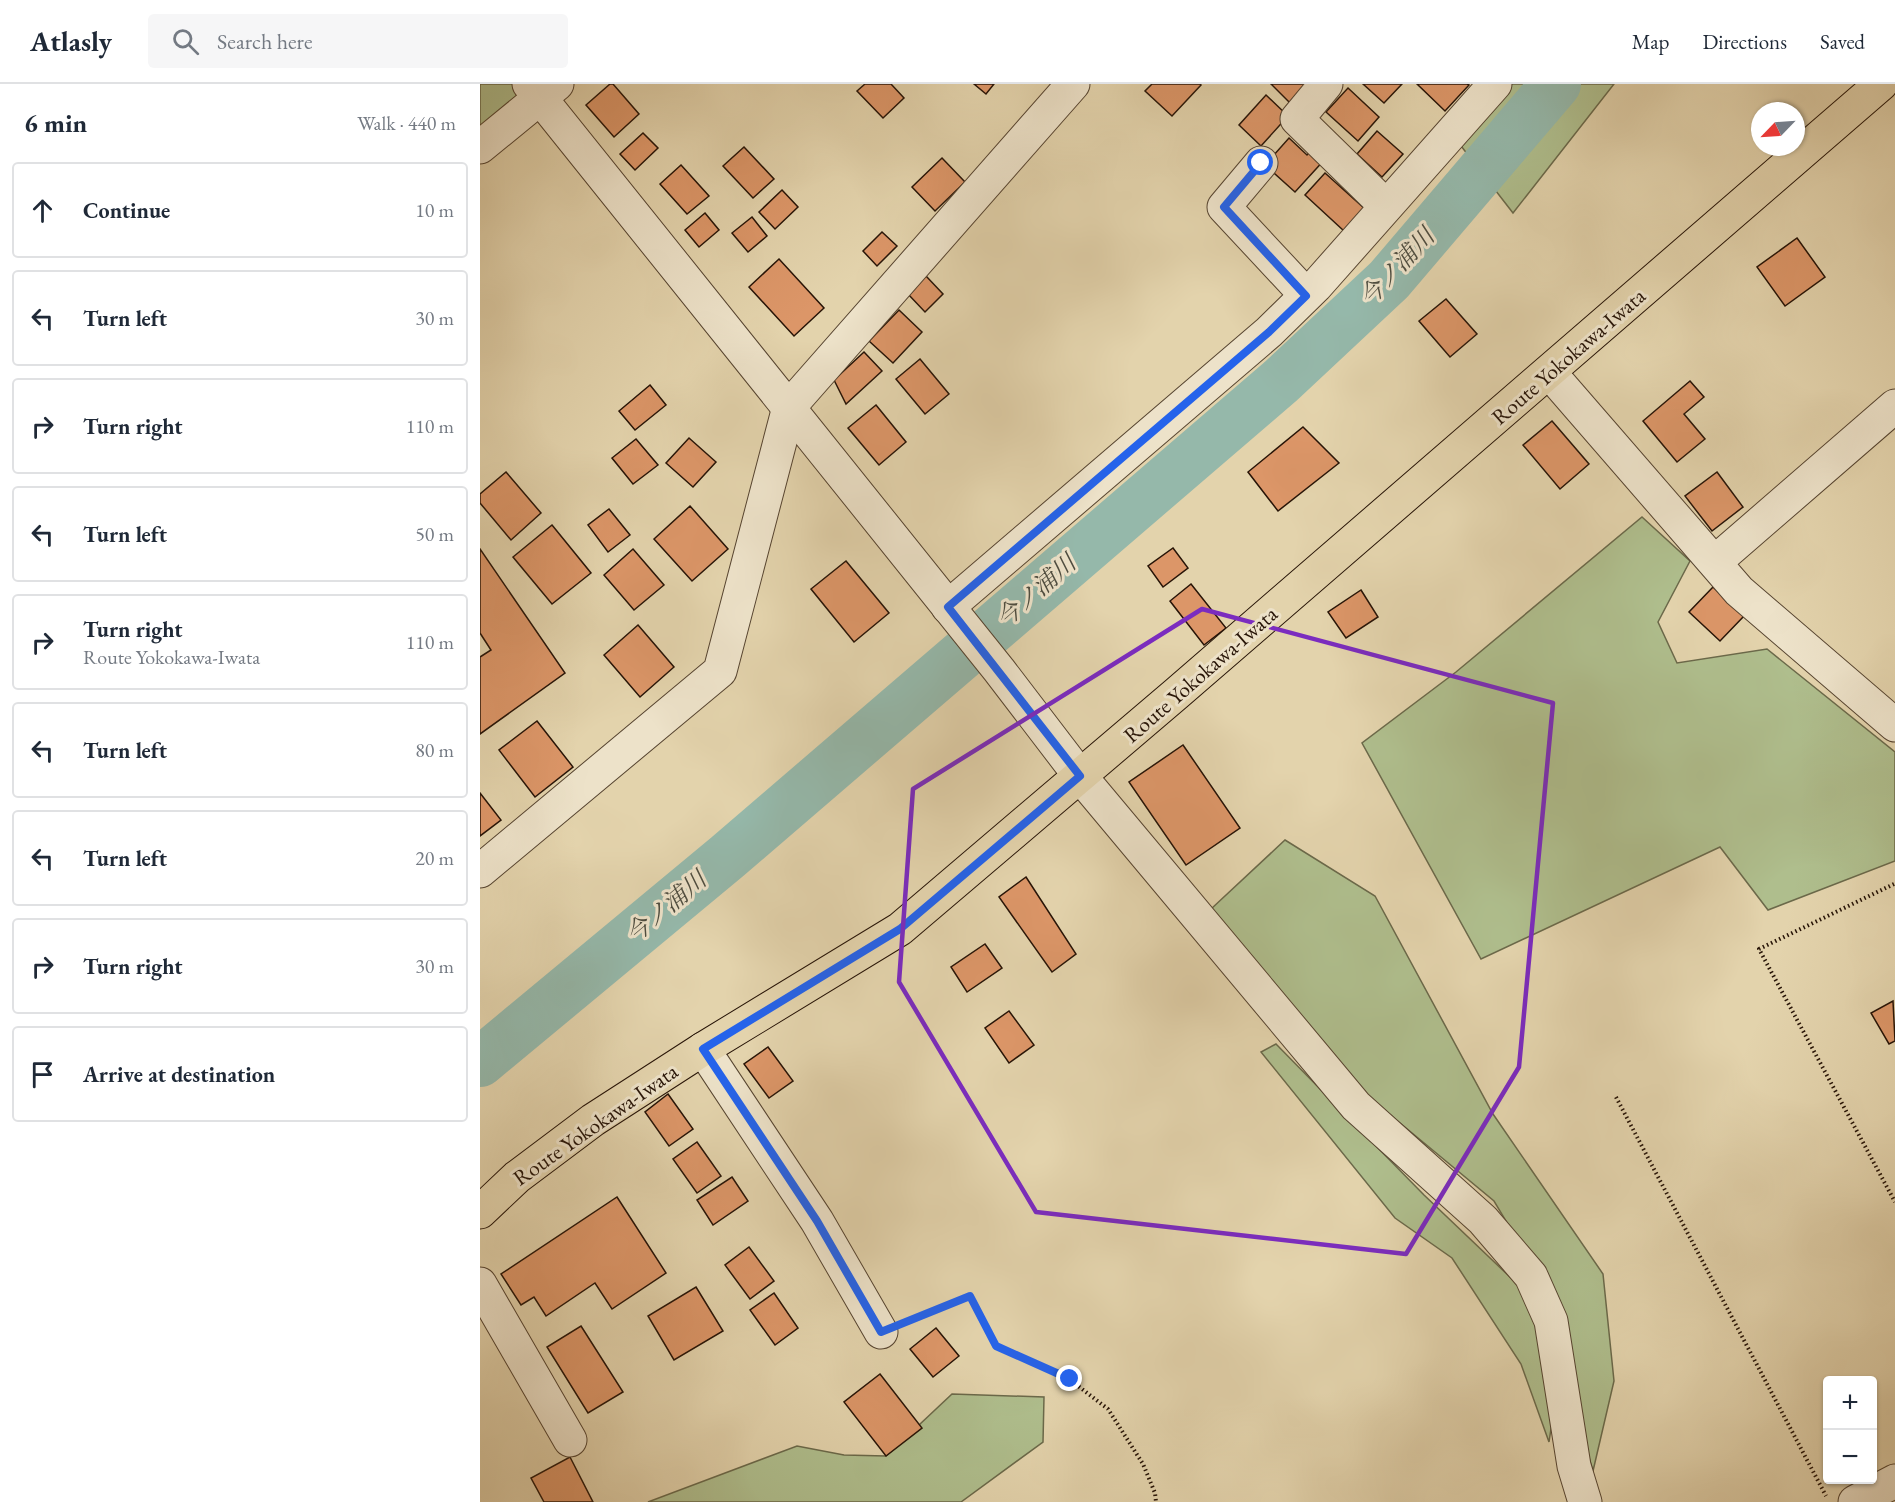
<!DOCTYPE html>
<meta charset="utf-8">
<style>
body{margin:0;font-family:"EB Garamond","Noto Serif JP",serif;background:#f6f6f7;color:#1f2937}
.controls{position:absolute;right:18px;bottom:18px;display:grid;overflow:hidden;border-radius:6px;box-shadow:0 2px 4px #0004}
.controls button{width:54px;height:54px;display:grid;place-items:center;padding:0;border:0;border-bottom:2px solid #e0e1e3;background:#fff;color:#1f2937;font:30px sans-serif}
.compass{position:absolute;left:1271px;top:18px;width:54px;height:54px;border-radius:50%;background:#fff;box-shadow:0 2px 4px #0004;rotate:245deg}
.stop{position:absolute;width:18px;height:18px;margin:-14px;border:4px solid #2563eb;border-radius:50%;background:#fff}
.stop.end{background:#2563eb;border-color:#fff;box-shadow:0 2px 6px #0008}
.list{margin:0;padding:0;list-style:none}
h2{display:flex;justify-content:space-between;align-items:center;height:78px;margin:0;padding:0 24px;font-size:26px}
h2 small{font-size:20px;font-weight:400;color:#747a83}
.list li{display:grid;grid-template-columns:39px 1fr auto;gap:18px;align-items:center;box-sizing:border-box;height:96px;margin:0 12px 12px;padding:0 12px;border:2px solid #e0e1e3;border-radius:6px}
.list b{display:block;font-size:22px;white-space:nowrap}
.list p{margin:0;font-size:20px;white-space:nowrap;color:#747a83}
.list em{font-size:20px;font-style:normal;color:#747a83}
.icon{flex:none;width:33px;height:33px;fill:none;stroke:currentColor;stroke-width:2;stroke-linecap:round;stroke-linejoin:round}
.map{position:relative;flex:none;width:1415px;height:1418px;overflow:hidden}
header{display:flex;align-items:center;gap:36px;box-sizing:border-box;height:84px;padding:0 30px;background:#fff;border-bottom:2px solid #e0e1e3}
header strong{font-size:28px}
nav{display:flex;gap:33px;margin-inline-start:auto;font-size:21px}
.search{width:420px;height:54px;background:#f6f6f7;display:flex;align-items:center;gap:15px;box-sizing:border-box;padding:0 21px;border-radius:6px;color:#747a83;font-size:22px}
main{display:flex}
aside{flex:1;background:#fff}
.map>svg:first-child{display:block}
.green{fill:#afbe8d;stroke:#6b694a;stroke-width:1.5}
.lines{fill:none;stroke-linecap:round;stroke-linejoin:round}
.river{stroke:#95b8aa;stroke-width:50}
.building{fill:#dc9668;stroke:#271407;stroke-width:1.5}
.minor-casing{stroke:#564430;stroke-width:35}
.major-casing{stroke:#271407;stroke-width:35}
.path{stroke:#271407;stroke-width:4;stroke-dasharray:1.5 3;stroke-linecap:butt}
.minor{stroke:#ede2c9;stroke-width:33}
.major{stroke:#e3d3ac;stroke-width:33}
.route{stroke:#2563eb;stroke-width:8}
.marked{fill:none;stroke:#7b2cbf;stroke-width:4.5;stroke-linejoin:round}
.labels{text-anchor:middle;stroke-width:6;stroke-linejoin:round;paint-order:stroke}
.street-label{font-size:22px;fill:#271407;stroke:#ede2c9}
.water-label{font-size:24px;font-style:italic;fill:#4e4d40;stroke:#ede2c9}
</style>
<header>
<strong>Atlasly</strong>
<div class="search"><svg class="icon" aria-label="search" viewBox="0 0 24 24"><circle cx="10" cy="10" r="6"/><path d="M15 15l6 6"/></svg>Search here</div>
<nav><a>Map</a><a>Directions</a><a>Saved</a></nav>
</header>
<main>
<aside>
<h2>6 min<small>Walk · 440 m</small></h2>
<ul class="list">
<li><svg class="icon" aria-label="ahead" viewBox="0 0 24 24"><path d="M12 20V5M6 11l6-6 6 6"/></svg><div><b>Continue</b></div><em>10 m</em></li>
<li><svg class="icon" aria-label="left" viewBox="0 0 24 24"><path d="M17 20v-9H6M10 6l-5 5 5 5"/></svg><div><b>Turn left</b></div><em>30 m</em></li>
<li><svg class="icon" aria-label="right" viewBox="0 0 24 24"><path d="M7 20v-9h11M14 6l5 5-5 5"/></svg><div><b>Turn right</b></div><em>110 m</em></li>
<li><svg class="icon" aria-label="left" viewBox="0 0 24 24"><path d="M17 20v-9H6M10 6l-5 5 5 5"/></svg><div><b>Turn left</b></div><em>50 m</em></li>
<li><svg class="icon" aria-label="right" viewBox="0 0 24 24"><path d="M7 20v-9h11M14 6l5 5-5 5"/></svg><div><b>Turn right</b><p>Route Yokokawa-Iwata</p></div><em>110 m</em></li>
<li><svg class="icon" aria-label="left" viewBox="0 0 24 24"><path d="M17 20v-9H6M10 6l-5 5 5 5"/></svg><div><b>Turn left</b></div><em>80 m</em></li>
<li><svg class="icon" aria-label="left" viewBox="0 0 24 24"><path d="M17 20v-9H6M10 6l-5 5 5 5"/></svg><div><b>Turn left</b></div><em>20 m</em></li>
<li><svg class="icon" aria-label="right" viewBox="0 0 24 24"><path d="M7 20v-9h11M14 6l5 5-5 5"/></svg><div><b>Turn right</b></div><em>30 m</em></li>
<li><svg class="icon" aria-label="arrive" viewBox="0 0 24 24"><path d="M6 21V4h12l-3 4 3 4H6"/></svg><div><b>Arrive at destination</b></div></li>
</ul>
</aside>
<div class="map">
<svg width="1415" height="1418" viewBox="0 0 1415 1418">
<rect width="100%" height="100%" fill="#e3d3ac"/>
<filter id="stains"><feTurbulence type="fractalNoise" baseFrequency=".00333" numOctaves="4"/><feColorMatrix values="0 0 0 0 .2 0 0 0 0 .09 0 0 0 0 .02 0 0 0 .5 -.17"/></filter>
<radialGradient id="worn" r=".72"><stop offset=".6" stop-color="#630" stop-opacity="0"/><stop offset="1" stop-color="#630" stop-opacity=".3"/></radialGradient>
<g class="green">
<path d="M0,0H42L54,14L0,57Z"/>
<path d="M1016,0H1134L1033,129L971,49Z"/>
<path d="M1162,433L1210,477L1178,538L1197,579L1287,565L1415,668V777L1288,826L1240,763L1001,875L882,659L976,588Z"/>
<path d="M805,756L895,812L1013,1030L1123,1190L1134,1297L1113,1387L1088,1302L1077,1222L1014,1117L885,1010L731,825Z"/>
<path d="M796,960L944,1111L1052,1214L1074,1325L1069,1358L1041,1280L972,1174L915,1134L781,968Z"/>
<path d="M472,1310L564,1313L563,1358L481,1418H168L317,1362L364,1371L406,1372Z"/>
</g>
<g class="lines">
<path class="river" d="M0,978L247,773L801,297L909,196L1076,0"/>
</g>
<g class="building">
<path d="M130,0H133L159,30L134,53L106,21Z"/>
<path d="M385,0H411L424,14L403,34L377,7Z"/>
<path d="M494,0H514L506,10Z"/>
<path d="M672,0H720L721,1L692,32L665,7Z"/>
<path d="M791,0H833L813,22Z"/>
<path d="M883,0H922L904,19Z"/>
<path d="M937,0H987L989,1L965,27Z"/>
<path d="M868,4L899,33L878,57L846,28Z"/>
<path d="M786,11L808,32L781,62L759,41Z"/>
<path d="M897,47L923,70L902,93L877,70Z"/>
<path d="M163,49L178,64L155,86L140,70Z"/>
<path d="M809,54L827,71L834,63L846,74L815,108L785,81Z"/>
<path d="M264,63L294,95L273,114L243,82Z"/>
<path d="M462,74L485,98L455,127L432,103Z"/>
<path d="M201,81L229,112L207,130L180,100Z"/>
<path d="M845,89L885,125L864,147L825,111Z"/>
<path d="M302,106L318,123L295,145L279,128Z"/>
<path d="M225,129L239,146L219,163L205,146Z"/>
<path d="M272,133L287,152L268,168L252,149Z"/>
<path d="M402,148L417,162L397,182L383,167Z"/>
<path d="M1317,154L1345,193L1305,222L1277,183Z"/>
<path d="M299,175L344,224L314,252L269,203Z"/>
<path d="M446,192L463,210L445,228L428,210Z"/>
<path d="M966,215L997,250L970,273L939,237Z"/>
<path d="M419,226L442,248L413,279L389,257Z"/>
<path d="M384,268L402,287L366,320L354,296Z"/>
<path d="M440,275L469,310L445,330L416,295Z"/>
<path d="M1210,297L1224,313L1204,330L1225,355L1197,378L1163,337Z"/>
<path d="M170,301L186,321L155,346L139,327Z"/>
<path d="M396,321L426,358L399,381L368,344Z"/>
<path d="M1072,337L1109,380L1080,405L1043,361Z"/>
<path d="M823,343L859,379L798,427L768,388Z"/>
<path d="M209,354L236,378L213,403L186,379Z"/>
<path d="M156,355L178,381L153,400L132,374Z"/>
<path d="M26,388L61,429L31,456L0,419V410Z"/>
<path d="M1237,388L1263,423L1232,447L1205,412Z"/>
<path d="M210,422L248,465L212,497L174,455Z"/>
<path d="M129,425L150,451L128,468L108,441Z"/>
<path d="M72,441L111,489L72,520L33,473Z"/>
<path d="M693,464L708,484L683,503L668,482Z"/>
<path d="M0,465L85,589L0,650V573L11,566L0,549Z"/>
<path d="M153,465L184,501L154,526L124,491Z"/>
<path d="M366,477L409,529L374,558L331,505Z"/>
<path d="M711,500L746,544L724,561L690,517Z"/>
<path d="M1233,503L1264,532L1240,557L1209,528Z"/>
<path d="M881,506L898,533L866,554L848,528Z"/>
<path d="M158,541L194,583L160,613L124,571Z"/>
<path d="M57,637L93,683L55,713L19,666Z"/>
<path d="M703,661L760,744L706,781L649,698Z"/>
<path d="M0,709L21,736L0,752Z"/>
<path d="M546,793L596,870L572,888L519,813Z"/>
<path d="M505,860L522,884L487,908L471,883Z"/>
<path d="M1413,917L1415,957L1409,960L1391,929Z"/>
<path d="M529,927L554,961L529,979L505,944Z"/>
<path d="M288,963L313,997L289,1014L264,980Z"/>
<path d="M188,1010L213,1045L189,1062L165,1028Z"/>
<path d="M217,1058L241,1092L217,1109L193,1075Z"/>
<path d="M252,1093L268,1117L233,1141L217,1116Z"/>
<path d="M137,1113L186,1189L132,1225L115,1199L66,1232L54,1213L41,1221L21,1190Z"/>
<path d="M269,1163L294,1197L270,1215L245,1181Z"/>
<path d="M216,1203L243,1247L194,1276L168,1232Z"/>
<path d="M294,1209L318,1244L295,1261L270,1226Z"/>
<path d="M101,1242L143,1308L108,1329L67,1263Z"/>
<path d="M456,1244L479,1272L453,1293L430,1265Z"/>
<path d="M400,1290L442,1344L406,1372L364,1318Z"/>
<path d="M90,1373L113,1418H64L51,1394Z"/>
</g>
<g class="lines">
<defs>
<g id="minor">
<path d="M49,0L519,586L600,692L876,1022L1003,1136L1051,1192L1071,1237L1094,1382L1105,1418"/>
<path d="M846,0L817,35L906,122"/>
<path d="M0,63L77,0"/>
<path d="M781,79L744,123L826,211"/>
<path d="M1069,288L1259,507L1415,641"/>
<path d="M1235,478L1415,322"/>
<path d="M468,523L789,248L836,202L1015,0"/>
<path d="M0,787L240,587L309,323L593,0"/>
<path d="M223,965L337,1137L401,1248"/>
<path d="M0,1200L90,1356"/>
<path d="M1375,1418L1415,1397"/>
</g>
<path id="major" d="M0,1128L37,1093L113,1036L223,965L420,845L696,610L1401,0"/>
</defs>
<use href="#minor" class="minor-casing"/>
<use href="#major" class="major-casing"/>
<g class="path">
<path d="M1414,800L1279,865L1415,1118"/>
<path d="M1136,1013L1346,1412"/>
<path d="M428,1238L490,1212L516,1262L589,1295L628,1325L663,1380L675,1409L676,1418"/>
</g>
<use href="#minor" class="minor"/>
<use href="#major" class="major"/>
</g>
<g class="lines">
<path class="route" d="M590,1295L516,1262L490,1212L401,1248L337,1137L223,965L420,845L600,692L468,523L789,248L826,212L744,123L781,79"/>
</g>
<path class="marked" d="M722,525L1073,619L1039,983L926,1170L556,1128L419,898L433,705Z"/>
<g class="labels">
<g class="street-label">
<text transform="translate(1088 272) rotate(-41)" y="8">Route Yokokawa-Iwata</text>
<text transform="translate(720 590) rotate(-41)" y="8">Route Yokokawa-Iwata</text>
<text transform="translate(115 1040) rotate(-35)" y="8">Route Yokokawa-Iwata</text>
</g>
<g class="water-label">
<text transform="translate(917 183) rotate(-47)" y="8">今ノ浦川</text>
<text transform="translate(556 507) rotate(-41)" y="8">今ノ浦川</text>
<text transform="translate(186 823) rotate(-40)" y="8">今ノ浦川</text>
</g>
</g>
<rect width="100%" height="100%" filter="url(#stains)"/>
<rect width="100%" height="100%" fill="url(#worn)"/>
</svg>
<div class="controls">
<button>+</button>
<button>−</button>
</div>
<svg class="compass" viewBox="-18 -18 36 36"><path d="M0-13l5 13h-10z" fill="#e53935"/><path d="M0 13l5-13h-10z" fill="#747a83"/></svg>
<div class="stop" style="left:781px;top:79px"></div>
<div class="stop end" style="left:590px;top:1295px"></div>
</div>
</main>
